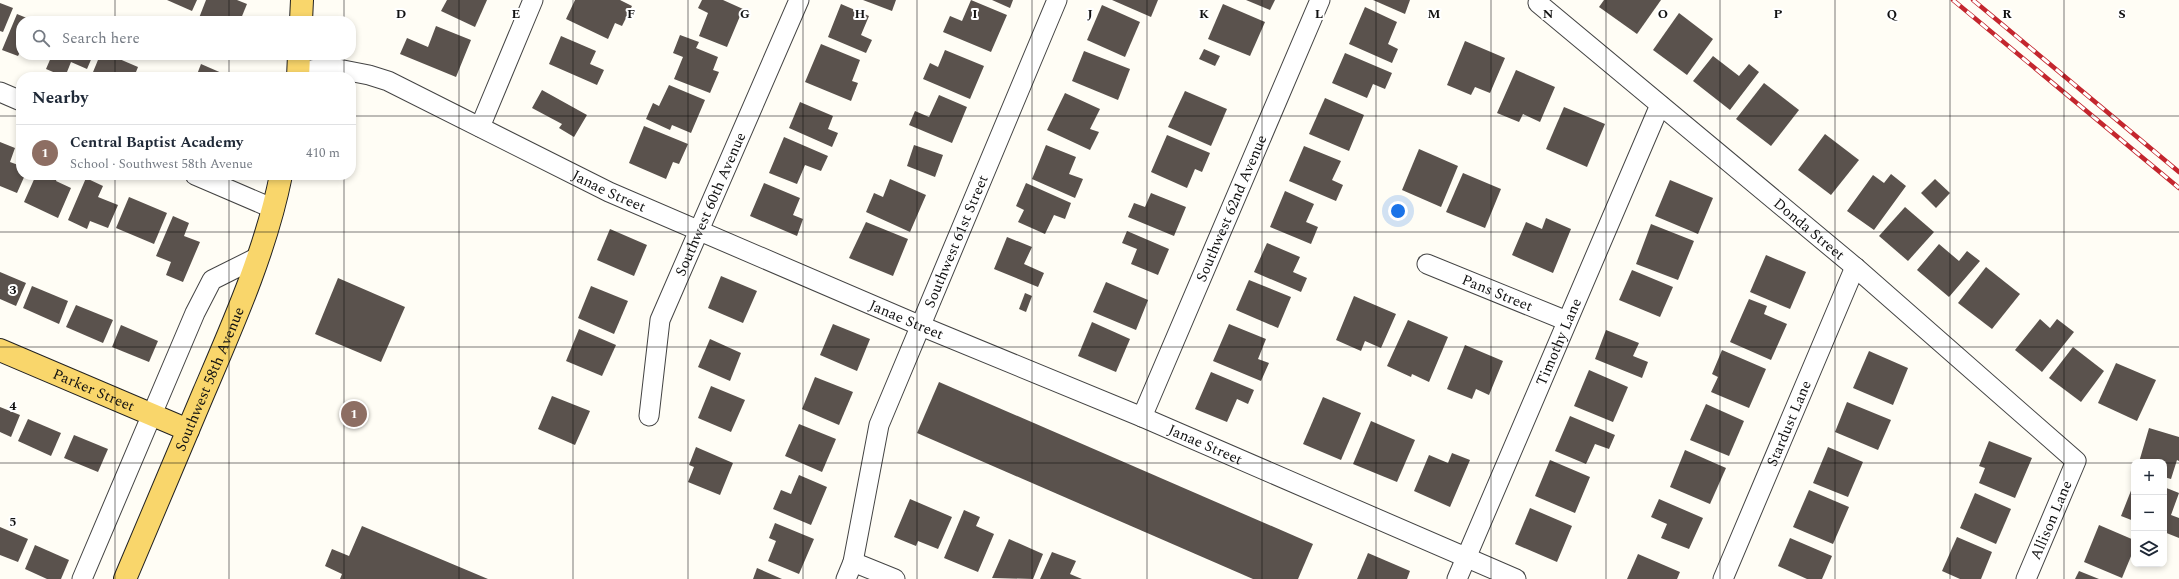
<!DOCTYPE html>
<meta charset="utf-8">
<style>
body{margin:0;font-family:Spectral,serif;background:#f6f6f7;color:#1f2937}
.controls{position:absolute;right:12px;bottom:12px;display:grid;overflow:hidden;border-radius:8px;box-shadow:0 2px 6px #0003}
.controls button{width:36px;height:36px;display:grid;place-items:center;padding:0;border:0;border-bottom:1px solid #e0e1e3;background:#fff;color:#1f2937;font:20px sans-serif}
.you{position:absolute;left:1398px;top:211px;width:14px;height:14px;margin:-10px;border:3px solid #fff;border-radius:50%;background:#1a73e8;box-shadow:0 0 0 6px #1a73e833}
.badge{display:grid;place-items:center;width:26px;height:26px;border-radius:50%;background:#7c3aed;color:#fff;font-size:13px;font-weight:700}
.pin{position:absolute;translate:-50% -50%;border:2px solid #fff;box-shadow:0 1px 4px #0006}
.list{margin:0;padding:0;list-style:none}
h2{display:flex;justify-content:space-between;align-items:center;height:52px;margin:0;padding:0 16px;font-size:17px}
h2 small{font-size:13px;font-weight:400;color:#747a83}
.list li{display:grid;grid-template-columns:26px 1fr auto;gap:12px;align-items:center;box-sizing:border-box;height:56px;padding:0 16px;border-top:1px solid #e0e1e3}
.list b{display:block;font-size:15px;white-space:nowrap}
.list p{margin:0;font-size:13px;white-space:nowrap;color:#747a83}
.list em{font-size:13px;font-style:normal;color:#747a83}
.icon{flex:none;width:22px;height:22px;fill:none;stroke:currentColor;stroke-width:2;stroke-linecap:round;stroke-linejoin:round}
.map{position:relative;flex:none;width:2179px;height:579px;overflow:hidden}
.search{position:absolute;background:#fff;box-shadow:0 2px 6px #0003;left:16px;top:16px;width:340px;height:44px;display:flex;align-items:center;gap:10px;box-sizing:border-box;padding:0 14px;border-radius:16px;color:#747a83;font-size:15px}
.panel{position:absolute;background:#fff;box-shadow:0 2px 6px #0003;left:16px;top:72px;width:340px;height:108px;border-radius:16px}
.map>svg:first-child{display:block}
.building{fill:#5a524d}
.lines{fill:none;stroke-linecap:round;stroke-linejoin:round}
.minor-casing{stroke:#444;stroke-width:21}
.major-casing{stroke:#222;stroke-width:24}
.minor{stroke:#fff;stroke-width:19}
.major{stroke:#f9d66b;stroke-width:22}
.rail-casing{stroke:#c4262e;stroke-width:4.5}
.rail{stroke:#fff;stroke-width:3;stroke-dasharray:9;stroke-linecap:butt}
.grid{fill:none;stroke:#111;stroke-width:1;stroke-opacity:0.55}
.labels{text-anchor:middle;stroke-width:4;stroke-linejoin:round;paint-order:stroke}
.street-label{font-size:15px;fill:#111;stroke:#fff}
.grid-label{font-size:13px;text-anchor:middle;font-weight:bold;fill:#111;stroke:#fff;stroke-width:4;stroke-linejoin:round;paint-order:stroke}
</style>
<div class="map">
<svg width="2179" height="579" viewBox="0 0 2179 579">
<rect width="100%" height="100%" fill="#fffdf5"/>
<g class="building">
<path d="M167,0H197L192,11Z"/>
<path d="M206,0H237L247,4L240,21H207L199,18Z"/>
<path d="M447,0H487L475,27L441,11Z"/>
<path d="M575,0H620L632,6L622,26L615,23L608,39L566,19Z"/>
<path d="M702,0H723L743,9L727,47L699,36L708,13L698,8Z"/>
<path d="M863,0H896L892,11Z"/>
<path d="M971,0L1007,15L991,52L943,32L950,16L962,21Z"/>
<path d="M992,0H1013L1010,8Z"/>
<path d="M1112,0H1158L1151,17Z"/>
<path d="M1246,0H1275L1270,10Z"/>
<path d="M1373,0H1410L1405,14Z"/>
<path d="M1604,0H1661L1637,34L1599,7Z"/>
<path d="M0,3L13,8L3,32L0,31Z"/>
<path d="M841,4L869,16L861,35L872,40L866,53L828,37Z"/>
<path d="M1223,4L1265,22L1250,56L1208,39Z"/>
<path d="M1102,5L1140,22L1125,57L1087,40Z"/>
<path d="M1365,7L1397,22L1388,44L1398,49L1392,63L1349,44Z"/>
<path d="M1679,13L1713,39L1687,75L1653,50Z"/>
<path d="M17,14L34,21H21V50L18,56L2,50Z"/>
<path d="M436,26L471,40L456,77L400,54L407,38L428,47Z"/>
<path d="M680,35L699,42L696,48L718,57L713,70L719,72L710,93L674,79L683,57L673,53Z"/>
<path d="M561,36L596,51L590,64L604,70L597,85L549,64Z"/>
<path d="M1465,41L1505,58L1490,93L1475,87L1471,95L1447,85Z"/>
<path d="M821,44L860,60L852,81L858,83L851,101L805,82Z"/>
<path d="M1204,49L1220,56L1215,66L1199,59Z"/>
<path d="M945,50L984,66L970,99L923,79L930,63L938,67Z"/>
<path d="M1084,51L1130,69L1118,100L1072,81Z"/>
<path d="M1345,53L1392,73L1385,89L1373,84L1367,98L1332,83Z"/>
<path d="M52,55H93L87,69L71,62L65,77L46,69Z"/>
<path d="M100,55H110L138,67L134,77H91Z"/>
<path d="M1713,56L1739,76L1749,64L1759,72L1730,110L1693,81Z"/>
<path d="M201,64L224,74L223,77H196Z"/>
<path d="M1516,70L1555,87L1540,122L1523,114L1519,122L1497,113Z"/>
<path d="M1764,83L1799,110L1771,146L1736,119Z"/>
<path d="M669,85L705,100L691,133L672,125L670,130L646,119L653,103L659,106Z"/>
<path d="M542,90L587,115L574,137L559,128L562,124L532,108Z"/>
<path d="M1185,91L1227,109L1211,146L1168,127Z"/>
<path d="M1065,93L1100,109L1090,129L1099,132L1090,150L1047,130Z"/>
<path d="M939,95L967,107L952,143L909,125L915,111L929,117Z"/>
<path d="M1325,98L1364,115L1349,151L1309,134Z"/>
<path d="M800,102L833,116L828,129L838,133L832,147L789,128Z"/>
<path d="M1564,107L1605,124L1587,167L1546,149Z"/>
<path d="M644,126L688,144L679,164L673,162L666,179L629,163Z"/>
<path d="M1825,134L1859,160L1831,195L1798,170Z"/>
<path d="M1167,135L1210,153L1202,172L1195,169L1187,188L1151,172Z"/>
<path d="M784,137L828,156L821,171L805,165L797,184L769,173Z"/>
<path d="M0,142L15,148L10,162L21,166V175H25L17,193L0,186Z"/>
<path d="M914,145L943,155L935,177L907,166Z"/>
<path d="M1046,145L1076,157L1069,174L1083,179L1075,198L1032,179Z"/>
<path d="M1304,146L1341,161L1332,180L1343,185L1336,201L1289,181Z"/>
<path d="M1419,149L1458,166L1441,207L1402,190Z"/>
<path d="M1463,173L1501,189L1485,228L1446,212Z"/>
<path d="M1891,174L1906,186L1874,230L1847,211L1873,175L1884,183Z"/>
<path d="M36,175H58L56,181L71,188L58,218L24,202Z"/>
<path d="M86,178L103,186L98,197L118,205L108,228L90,221L87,229L68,220Z"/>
<path d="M890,179L926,195L910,232L866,212L874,193L883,197Z"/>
<path d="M1935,179L1950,193L1936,208L1921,193Z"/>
<path d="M1670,180L1713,198L1698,234L1655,216Z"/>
<path d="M764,183L800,198L793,215L803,219L797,236L750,216Z"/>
<path d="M1026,183L1071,203L1065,219L1054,215L1045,234L1018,222L1024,210L1016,206Z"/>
<path d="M1285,191L1314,204L1306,222L1318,227L1311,244L1270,227Z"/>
<path d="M1151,193L1186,207L1174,236L1128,217L1134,203L1145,207Z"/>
<path d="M129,197L167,213L154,244L116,228Z"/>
<path d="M1905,207L1934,232L1908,261L1879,236Z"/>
<path d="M173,216L189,223L184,236L200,242L183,282L166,275L171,262L156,256Z"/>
<path d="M1546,218L1571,229L1553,273L1512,255L1526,222L1542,229Z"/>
<path d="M866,222L908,239L893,276L849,258Z"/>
<path d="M1651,224L1694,241L1678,280L1636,264Z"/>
<path d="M610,229L647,245L634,276L597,260Z"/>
<path d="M1127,231L1169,249L1158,275L1131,264L1137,249L1122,243Z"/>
<path d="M1007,237L1032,247L1024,264L1044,273L1038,287L994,269Z"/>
<path d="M1267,243L1300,257L1293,272L1307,278L1301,292L1254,272Z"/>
<path d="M1939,244L1959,261L1967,251L1980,261L1949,297L1917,270Z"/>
<path d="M1766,255L1806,272L1790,309L1750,292Z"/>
<path d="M1986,267L2020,294L1992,329L1958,303Z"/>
<path d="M1632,270L1673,287L1660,317L1619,300Z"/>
<path d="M0,272L26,283L16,306L0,299Z"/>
<path d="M721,276L757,291L743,323L708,308Z"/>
<path d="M338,278L405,307L381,362L315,334Z"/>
<path d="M1249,280L1291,297L1278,328L1236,310Z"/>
<path d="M1106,282L1148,300L1136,330L1093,312Z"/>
<path d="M32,286L68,301L59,324L23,308Z"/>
<path d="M591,286L628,301L614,334L578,318Z"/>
<path d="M1025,293L1032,296L1026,312L1019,309Z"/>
<path d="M1354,296L1396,314L1381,348L1365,341L1361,351L1336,340Z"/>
<path d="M1749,299L1767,306L1764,314L1787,324L1771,360L1730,342Z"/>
<path d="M76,305L113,320L103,343L66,327Z"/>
<path d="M2040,319L2050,328L2057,319L2074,332L2042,372L2015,350Z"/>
<path d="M1408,320L1448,337L1429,382L1412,374L1411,377L1387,366Z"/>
<path d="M1092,322L1130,339L1116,372L1078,356Z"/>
<path d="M833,324L870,339L857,371L820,355Z"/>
<path d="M1229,324L1266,339L1258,359L1269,363L1261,381L1213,361Z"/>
<path d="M121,325L158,341L149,362L112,347Z"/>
<path d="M579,329L616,345L602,376L566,361Z"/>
<path d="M1606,330L1639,343L1633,356L1648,362L1642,378L1595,359Z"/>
<path d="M710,339L741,353L730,381L698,367Z"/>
<path d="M1465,345L1503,361L1489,395L1476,389L1472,399L1447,389Z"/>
<path d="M2073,347L2104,371L2081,402L2049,378Z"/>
<path d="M1722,350L1766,369L1749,408L1711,392L1718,377L1712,374Z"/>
<path d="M1869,351L1908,368L1893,405L1853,388Z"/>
<path d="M2116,363L2156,380L2137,421L2098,403Z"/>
<path d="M1589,370L1628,387L1613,422L1574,406Z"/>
<path d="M1211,372L1254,390L1248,404L1237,399L1227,422L1195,409Z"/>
<path d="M815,377L853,392L839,425L802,409Z"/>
<path d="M939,382L1313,544L1298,579H1253L917,433Z"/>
<path d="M711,386L745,400L731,432L698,418Z"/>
<path d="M552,396L590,411L575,445L538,429Z"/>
<path d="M1323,397L1361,413L1341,460L1303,444Z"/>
<path d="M1847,402L1891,420L1878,450L1835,432Z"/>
<path d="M1706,404L1744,421L1729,456L1690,440Z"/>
<path d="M0,407L20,415L11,437L0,432Z"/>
<path d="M1570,416L1615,435L1609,449L1595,444L1586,464L1555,451Z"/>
<path d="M28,419L61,433L51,456L18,441Z"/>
<path d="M1371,421L1415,440L1397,482L1353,464Z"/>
<path d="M799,424L836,439L822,472L785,456Z"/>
<path d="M2149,428L2179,437V461L2177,460L2171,479L2164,477V462H2139Z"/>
<path d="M74,435L108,449L98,472L64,458Z"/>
<path d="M1989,441L2032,458L2015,498L1979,483L1985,468L1979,466Z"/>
<path d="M696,447L733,463L720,495L688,482L694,467L689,465Z"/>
<path d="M1828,447L1863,462L1848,497L1813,483Z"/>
<path d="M1685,450L1726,468L1710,504L1670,487Z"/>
<path d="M1452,453L1470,460L1450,507L1414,491L1429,455L1448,463Z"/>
<path d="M1550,460L1590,477L1575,513L1535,496Z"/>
<path d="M799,475L827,487L811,525L773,509L781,490L791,494Z"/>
<path d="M2134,483V521L2121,516Z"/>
<path d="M2164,487L2179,493L2171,515L2179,518V538L2164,532Z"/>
<path d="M1809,490L1849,507L1833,544L1793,527Z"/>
<path d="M1975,493L2011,509L1996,544L1960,528Z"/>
<path d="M910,499L952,517L938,549L918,541L916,546L894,537Z"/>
<path d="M1659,499L1703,518L1689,549L1661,538L1667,524L1651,517Z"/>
<path d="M1530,508L1572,526L1557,562L1515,544Z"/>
<path d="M964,510L980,517L976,526L994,534L978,572L944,558Z"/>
<path d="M775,523L814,539L799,574L768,561L776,541L769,538Z"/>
<path d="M2099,525L2134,540V549L2122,578L2084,562Z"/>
<path d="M362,526L488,579H340L342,574L325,566L332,549L349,556Z"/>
<path d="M0,527L28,539L18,562L0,555Z"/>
<path d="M1957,537L1992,552L1981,579H1960L1942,571Z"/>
<path d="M1790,538L1832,556L1822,579H1807L1778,566Z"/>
<path d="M1009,539L1043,554L1033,579L992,578Z"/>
<path d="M35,545L69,560L61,579H47L25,569Z"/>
<path d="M1052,552L1076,561L1070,574L1082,579H1040Z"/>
<path d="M1368,553L1410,571L1407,579H1357Z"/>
<path d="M1638,554L1680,572L1677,579H1627Z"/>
<path d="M757,568L782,579H753Z"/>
<path d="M2079,571L2099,579H2075Z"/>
</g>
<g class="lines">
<defs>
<g id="minor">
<path id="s1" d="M1538,3L1855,267L2076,461L2026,579"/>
<path id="s2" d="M298,72L328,67L369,75L388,81L609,192L921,326L1142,417L1516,579"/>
<path d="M0,92L21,101"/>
<path d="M480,127L533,0"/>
<path d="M195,175L274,209"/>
<path id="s3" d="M1427,264L1567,321"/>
<path id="s4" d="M649,416L660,320L799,0"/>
<path id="s5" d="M1142,417L1320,0"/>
<path d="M853,562L895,579"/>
<path d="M82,579L195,313L212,280L258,257"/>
<path id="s6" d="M846,579L853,562L879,425L1057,0"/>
<path id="s7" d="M1457,579L1660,105"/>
<path id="s8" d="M1723,579L1855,267"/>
</g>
<g id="major">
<path d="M301,21L302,0"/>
<path d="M298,77L299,55"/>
<path id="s9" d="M0,350L188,430"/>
<path id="s10" d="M125,579C151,517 178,454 204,392C234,322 266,250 281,175"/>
</g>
</defs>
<use href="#minor" class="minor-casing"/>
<use href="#major" class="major-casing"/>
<use href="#minor" class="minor"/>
<use href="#major" class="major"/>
<defs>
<g id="rail">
<path d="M1953,0L2179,188"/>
<path d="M1973,0L2179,172"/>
</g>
</defs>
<use href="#rail" class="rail-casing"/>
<use href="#rail" class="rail"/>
</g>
<path class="grid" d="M115,0V21M229,0V21M344,0V21M459,0V579M573,0V579M688,0V579M803,0V579M917,0V579M1032,0V579M1147,0V579M1262,0V579M1376,0V579M1491,0V579M1606,0V579M1720,0V579M1835,0V579M1950,0V579M2064,0V579M115,55V77M229,55V77M344,55V77M0,116H21M351,116H2179M115,175V579M229,175V579M344,175V579M0,232H2179M0,347H2179M0,463H2134M2164,463H2179"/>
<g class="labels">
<g class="street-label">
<text dy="5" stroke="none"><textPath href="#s2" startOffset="339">Janae Street</textPath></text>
<text dy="5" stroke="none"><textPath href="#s4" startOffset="223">Southwest 60th Avenue</textPath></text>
<text dy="5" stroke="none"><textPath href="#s5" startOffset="227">Southwest 62nd Avenue</textPath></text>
<text dy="5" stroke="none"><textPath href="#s1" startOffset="353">Donda Street</textPath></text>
<text dy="5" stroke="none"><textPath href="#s6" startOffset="357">Southwest 61st Street</textPath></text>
<text dy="5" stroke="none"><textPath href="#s3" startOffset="76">Pans Street</textPath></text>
<text dy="5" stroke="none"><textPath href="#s2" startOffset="663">Janae Street</textPath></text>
<text dy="5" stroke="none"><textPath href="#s7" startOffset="258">Timothy Lane</textPath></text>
<text dy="5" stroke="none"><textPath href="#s10" startOffset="217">Southwest 58th Avenue</textPath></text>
<text dy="5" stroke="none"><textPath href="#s9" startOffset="102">Parker Street</textPath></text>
<text dy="5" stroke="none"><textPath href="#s8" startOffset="169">Stardust Lane</textPath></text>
<text dy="5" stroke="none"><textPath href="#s2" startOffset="987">Janae Street</textPath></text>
<text transform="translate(2051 520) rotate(-67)" y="5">Allison Lane</text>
</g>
</g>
<g class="grid-label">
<text x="401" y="18">D</text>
<text x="516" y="18">E</text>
<text x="631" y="18">F</text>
<text x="745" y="18">G</text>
<text x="860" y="18">H</text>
<text x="975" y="18">I</text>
<text x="1090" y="18">J</text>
<text x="1204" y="18">K</text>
<text x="1319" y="18">L</text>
<text x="1434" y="18">M</text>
<text x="1548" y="18">N</text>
<text x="1663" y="18">O</text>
<text x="1778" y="18">P</text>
<text x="1892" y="18">Q</text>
<text x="2007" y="18">R</text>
<text x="2122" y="18">S</text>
<text x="13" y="294">3</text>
<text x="13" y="410">4</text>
<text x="13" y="526">5</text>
</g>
</svg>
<div class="controls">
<button>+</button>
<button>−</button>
<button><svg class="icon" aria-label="layers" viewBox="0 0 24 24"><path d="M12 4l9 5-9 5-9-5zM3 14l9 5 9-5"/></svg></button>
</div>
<div class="you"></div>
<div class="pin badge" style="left:354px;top:414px;background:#8d6e63">1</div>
<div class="search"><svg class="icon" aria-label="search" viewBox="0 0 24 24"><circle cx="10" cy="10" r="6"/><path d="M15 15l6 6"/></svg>Search here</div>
<section class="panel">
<h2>Nearby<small></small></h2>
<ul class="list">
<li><span class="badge" style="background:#8d6e63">1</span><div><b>Central Baptist Academy</b><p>School · Southwest 58th Avenue</p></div><em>410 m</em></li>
</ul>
</section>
</div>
